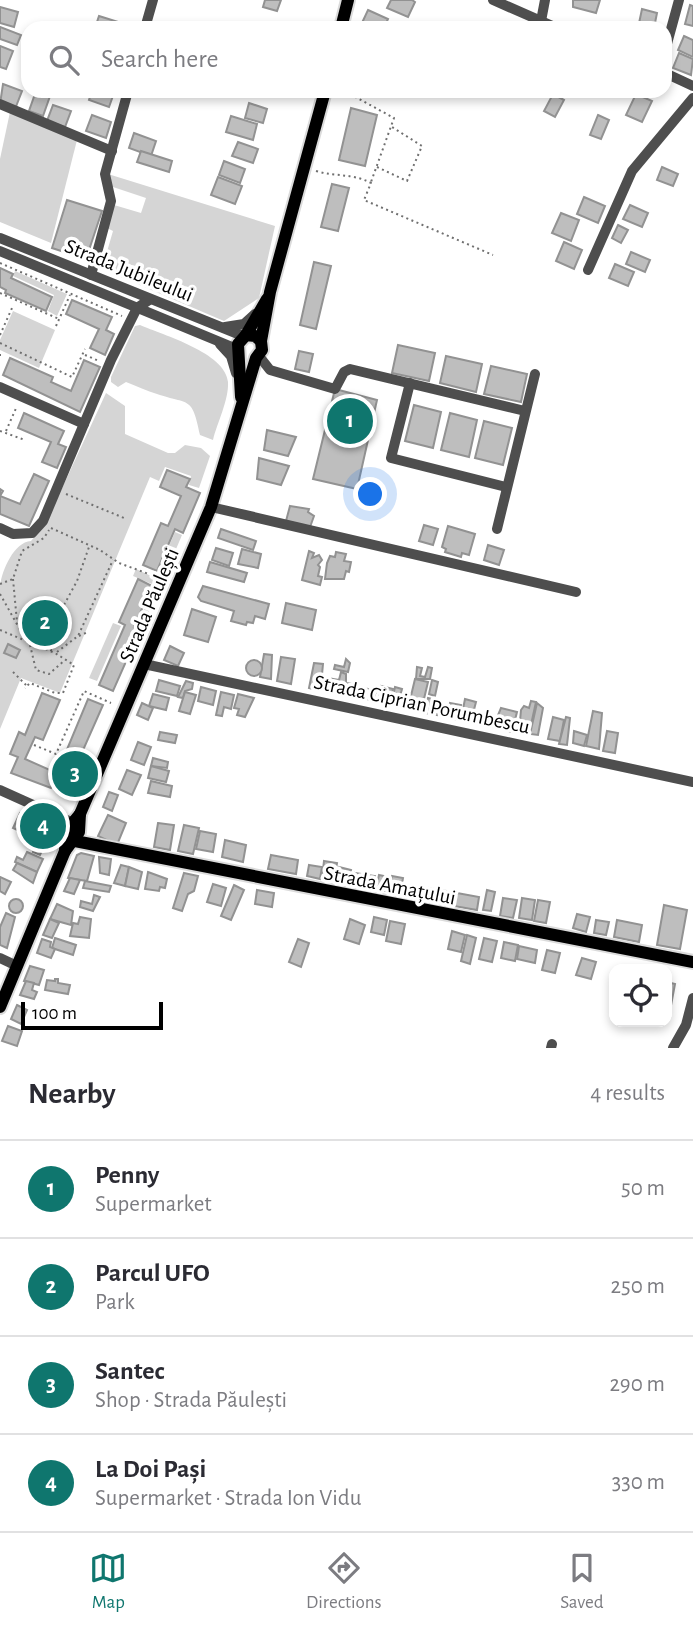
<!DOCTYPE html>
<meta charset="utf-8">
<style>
body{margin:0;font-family:"Alegreya Sans",sans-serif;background:#f2f2f3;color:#2b2b33}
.controls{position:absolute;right:21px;bottom:21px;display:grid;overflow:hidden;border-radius:14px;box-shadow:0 4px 10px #0003}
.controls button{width:63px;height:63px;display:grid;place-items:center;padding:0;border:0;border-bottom:2px solid #e1e1e2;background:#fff;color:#2b2b33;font:35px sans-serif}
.scale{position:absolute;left:21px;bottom:18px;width:142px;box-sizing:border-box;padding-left:7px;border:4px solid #000;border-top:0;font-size:19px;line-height:24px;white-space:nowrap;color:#000;-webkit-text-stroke:5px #fff;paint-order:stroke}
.you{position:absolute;left:371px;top:495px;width:24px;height:24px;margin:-18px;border:5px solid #fff;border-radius:50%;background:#1a73e8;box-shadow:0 0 0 10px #1a73e833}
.badge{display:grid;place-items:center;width:46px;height:46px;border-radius:50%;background:#0f766e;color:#fff;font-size:23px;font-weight:700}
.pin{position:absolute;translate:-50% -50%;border:4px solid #fff;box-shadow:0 2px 7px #0006}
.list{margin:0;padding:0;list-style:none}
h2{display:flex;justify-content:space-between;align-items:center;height:91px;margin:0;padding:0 28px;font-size:30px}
h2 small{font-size:23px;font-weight:400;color:#7c7c81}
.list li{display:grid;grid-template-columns:46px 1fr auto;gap:21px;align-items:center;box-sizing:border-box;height:98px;padding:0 28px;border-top:2px solid #e1e1e2}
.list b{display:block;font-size:26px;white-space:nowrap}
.list p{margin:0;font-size:23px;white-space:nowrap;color:#7c7c81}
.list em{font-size:23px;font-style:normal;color:#7c7c81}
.icon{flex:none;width:38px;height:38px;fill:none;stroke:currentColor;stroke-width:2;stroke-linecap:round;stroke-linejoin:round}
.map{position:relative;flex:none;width:693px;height:1048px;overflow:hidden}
.search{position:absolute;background:#fff;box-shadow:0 4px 10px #0003;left:21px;right:21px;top:21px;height:77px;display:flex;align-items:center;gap:18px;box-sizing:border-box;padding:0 24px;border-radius:21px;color:#7c7c81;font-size:26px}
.sheet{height:483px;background:#fff}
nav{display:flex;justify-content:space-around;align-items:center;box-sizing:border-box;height:98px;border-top:2px solid #e1e1e2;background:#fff;font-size:19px;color:#7c7c81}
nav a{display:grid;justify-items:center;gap:4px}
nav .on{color:#0f766e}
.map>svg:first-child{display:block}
.green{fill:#d5d5d5}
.building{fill:#bebebe;stroke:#929292;stroke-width:2}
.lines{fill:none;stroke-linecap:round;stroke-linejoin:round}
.major-casing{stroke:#dbdbdb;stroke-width:16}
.path{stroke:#707070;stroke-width:2;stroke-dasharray:2 3.5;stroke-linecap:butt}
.minor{stroke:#4e4e4e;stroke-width:10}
.major{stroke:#000;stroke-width:12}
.labels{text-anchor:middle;stroke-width:7;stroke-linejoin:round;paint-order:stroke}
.street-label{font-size:21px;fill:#000;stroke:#fff}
</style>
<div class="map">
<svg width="693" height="1048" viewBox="0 0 693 1048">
<rect width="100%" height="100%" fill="#fff"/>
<g class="green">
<path d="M10,112L77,140L51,243L0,222V159Z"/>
<path d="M108,174L275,226L259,298L224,321L102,269L113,231L107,228L114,205L141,213L146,198L110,186Z"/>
<path d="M15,271L67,294L57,316L48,311L54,295L13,276Z"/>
<path d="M13,311L55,330L39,368L0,350V340Z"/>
<path d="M140,325C163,335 226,353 228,382C229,400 217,423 213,440L200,435C192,395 189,405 157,394C147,391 137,386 126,382L118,387L111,382V377L135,326Z"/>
<path d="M106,393L125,406V434L168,453H175L185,445L201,448L210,456L199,488L189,485L191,476L165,467L159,481L150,477L60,693L21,678L0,729C0,682 0,632 0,586C2,570 14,542 31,541L46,523Z"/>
<path d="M175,532L182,535L165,575L158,572Z"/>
<path d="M136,569L162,581L142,628L137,626L154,585L133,576Z"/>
<path d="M113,623L121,626L97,681L89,678Z"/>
</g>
<g class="building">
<path d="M265,0H281L277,11L263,7Z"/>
<path d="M391,0H412L415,2L408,17L387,8Z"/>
<path d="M573,0H600L596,13L573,7Z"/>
<path d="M690,5L693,6V26L685,24Z"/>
<path d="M0,7L18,12L14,27L0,23Z"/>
<path d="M642,9L657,13L654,28H638Z"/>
<path d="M368,10L388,19L384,28L361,25Z"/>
<path d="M99,16L134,27V28H95Z"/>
<path d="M0,27L21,35L17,45L0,39Z"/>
<path d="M684,36L693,40V57L678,50Z"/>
<path d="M0,46L13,51L6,69L0,67Z"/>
<path d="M679,53L693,59L691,75L673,68Z"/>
<path d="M3,84L22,91L15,109L0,104Z"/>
<path d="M36,91L50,96L43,116L29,111Z"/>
<path d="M92,91L114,93L109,107L89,100Z"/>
<path d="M553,94L564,100L555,117L544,111Z"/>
<path d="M636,94L652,101L642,122L626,115Z"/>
<path d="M249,103L267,109L263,123L245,118Z"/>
<path d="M53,105L71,111L65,127L47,121Z"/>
<path d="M351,108L377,115L365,166L339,160Z"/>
<path d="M92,115L111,122L106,138L86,131Z"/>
<path d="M598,115L609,120L601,139L590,135Z"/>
<path d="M231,116L257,124L253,140L226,132Z"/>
<path d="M134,133L156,141L151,156L129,148Z"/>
<path d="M238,142L258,149L253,163L232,156Z"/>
<path d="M141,151L172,161L169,172L137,162Z"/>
<path d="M224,161L245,169L240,183L219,175Z"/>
<path d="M662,167L678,174L673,186L657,180Z"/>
<path d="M218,177L242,186L235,204L211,195Z"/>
<path d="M332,184L349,188L338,231L321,227Z"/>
<path d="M584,197L605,206L598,223L577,214Z"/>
<path d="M67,200L102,211L86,259L52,248Z"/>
<path d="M630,205L648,213L642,227L623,219Z"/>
<path d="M561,213L579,220L571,241L552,233Z"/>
<path d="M618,225L628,230L621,243L612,238Z"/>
<path d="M564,242L582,250L574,269L556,261Z"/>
<path d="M631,252L650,260L645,272L626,264Z"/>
<path d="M314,262L331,266L316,329L300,325Z"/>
<path d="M615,264L634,272L628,286L609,278Z"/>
<path d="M0,268L13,274L11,278L52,297L46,311L5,293L6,290L0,287Z"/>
<path d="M72,300L112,317L106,330L114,334L105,355L90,348L99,329L66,314Z"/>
<path d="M398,345L435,353L429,381L392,373Z"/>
<path d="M299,351L313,354L309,372L295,369Z"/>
<path d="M446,356L482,364L476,392L440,383Z"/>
<path d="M10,358L53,377L51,382L71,391L84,360L100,367L80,412L3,375Z"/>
<path d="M491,366L527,374L521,402L484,394Z"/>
<path d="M335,389L377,400L357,489L313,479Z"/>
<path d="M414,405L441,412L433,448L405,441Z"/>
<path d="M24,413L64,431L58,444L66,447L57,468L42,462L51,442L18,428Z"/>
<path d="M450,413L477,420L469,457L441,450Z"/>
<path d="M484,421L512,428L503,465L475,458Z"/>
<path d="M267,430L296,437L288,456L264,450Z"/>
<path d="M259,458L289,466L281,485L257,479Z"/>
<path d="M167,470L190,479L186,487L200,493L183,533L175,529L157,571L143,565L161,523L168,526L181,496L160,487Z"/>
<path d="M34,474L49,481L29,526L0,514V489L3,491L0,496L20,504Z"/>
<path d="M290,506L309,509L308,512L314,516L310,527L286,521Z"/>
<path d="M424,525L438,529L433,545L419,541Z"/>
<path d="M448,526L475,534L469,555L462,553L461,557L445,552L446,549L442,547Z"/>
<path d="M221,529L256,541L253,550L218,538Z"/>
<path d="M488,545L504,550L499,565L484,560Z"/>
<path d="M216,548L233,553L229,566L212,560Z"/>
<path d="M242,549L261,554L258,568L238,564Z"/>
<path d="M309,551L314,553L312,558L319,555L322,560L318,565L320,567L318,576L322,577L320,585L302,580Z"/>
<path d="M336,552L346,554L344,561L351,562L349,572L346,571L344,579H325L327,563L330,556L335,557Z"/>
<path d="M210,562L247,573L244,582L207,572Z"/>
<path d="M138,579L152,586L134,627L140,630L113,691L99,685L125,625L119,622Z"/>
<path d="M203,586L269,604L265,619L255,616L253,623L247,622L246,625L231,621L234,611L201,601L198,597Z"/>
<path d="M286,603L316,610L312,630L282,623Z"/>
<path d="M192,609L216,617L208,642L184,635Z"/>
<path d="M8,644L20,650L16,658L4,653Z"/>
<path d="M170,646L184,653L178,666L164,660Z"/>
<path d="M264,654L272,655L271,679L260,677Z"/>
<path d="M281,657L295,659L291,684L277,681Z"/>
<path d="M346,659L350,663L348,672L334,669L335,665L344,667Z"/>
<circle cx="254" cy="668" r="8"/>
<path d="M314,663L323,664L321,685H318L317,690L309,688Z"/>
<path d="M417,667L422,668L420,676L425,677L428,667L432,668L430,679H416Z"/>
<path d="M341,672L346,674V683L353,684L351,696L325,690L327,678L339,680Z"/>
<path d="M415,679L428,682L423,703L410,700Z"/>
<path d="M159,680L180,686L177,696L156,691Z"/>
<path d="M432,680L438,682L435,696L429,694Z"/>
<path d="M186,681L193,683L192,689L185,691L183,698L178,697Z"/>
<path d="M381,686L393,689L390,705L379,702Z"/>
<path d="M201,687L216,691L213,705L198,701Z"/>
<path d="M395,687L402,689L400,697L405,698L402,708L391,705Z"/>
<path d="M364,688L376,691L373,701L361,697Z"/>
<path d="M185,692L196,695L190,714L179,711Z"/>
<path d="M221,692L234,695L231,709L224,707L222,716L216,715Z"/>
<path d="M42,693L60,700L43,740L35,737L25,759L61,775L67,761L63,759L88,699L103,705L76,766L80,767L70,791L54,783L51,788L11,773L18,757L10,754L19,732L25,735Z"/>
<path d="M153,694L169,698L166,710L149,706Z"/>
<path d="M238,694L254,698L245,717L237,715L239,709L234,708Z"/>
<path d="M428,698L441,701L437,715L425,713Z"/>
<path d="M465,699L476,702L471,721L461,719Z"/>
<path d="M531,701L536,702L529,734L519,732L521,710L524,706L529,708Z"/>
<path d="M142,703L153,708L148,720L137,715Z"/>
<path d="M450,703L461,705L458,720L447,717Z"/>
<path d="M537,703L543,708L538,735L530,734Z"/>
<path d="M501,708L517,712L512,732L493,727Z"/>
<path d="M593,711L602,713L599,749L586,746Z"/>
<path d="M553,717L564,720L560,741L548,739Z"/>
<path d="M566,717L570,718L567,745L559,744Z"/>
<path d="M574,731L587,735L584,746L573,743Z"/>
<path d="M607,731L618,733L615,753L603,751Z"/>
<path d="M160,732L177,735L175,743L158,740Z"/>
<path d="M138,742L151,747L144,765L131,760Z"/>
<path d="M153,758L168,762L167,768L151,766Z"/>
<path d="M151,766L169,771L166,782L148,778Z"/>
<path d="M127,770L141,775L132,795L119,789Z"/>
<path d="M151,781L172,786L170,797L148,793Z"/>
<path d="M109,792L118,795L112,811L103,807Z"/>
<path d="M20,813L48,826L41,841L13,828Z"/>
<path d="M108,815L126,823L117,845L98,836Z"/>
<path d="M158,823L174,825L170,850L154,847Z"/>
<path d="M184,825L199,828L193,854L178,851Z"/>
<path d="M200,831L216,834L213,852L196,849Z"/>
<path d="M225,840L246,845L243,862L222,857Z"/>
<path d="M36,843L44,846L40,855L33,852Z"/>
<path d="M27,852L43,859L37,872L15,862L17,857L23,860Z"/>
<path d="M81,853L94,856L87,881L68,878L77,855Z"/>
<path d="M271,855L298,860L296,874L268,869Z"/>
<path d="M99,857L111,859L109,875L100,873Z"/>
<path d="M324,861L337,863L334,881L322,879Z"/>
<path d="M17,863L37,872L33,883L13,870Z"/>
<path d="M121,865L129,867L125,886L114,883Z"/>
<path d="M309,865L322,867L320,879L307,876Z"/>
<path d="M129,867L142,872L138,889L125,886Z"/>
<path d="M339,867L351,870L348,884L336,881Z"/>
<path d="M148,872L167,879L165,888L160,887L159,891L145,889Z"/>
<path d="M184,873L198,876L194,891L188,894L182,911L173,908Z"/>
<path d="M355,873L375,876L373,889L353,886Z"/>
<path d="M379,875L389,877L387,891L376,889Z"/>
<path d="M392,876L403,878L400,895L389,893Z"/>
<path d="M0,877L11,882L5,894L0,891Z"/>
<path d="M70,878L80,880L74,894L64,891Z"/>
<path d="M85,881L111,886L109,892L83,888Z"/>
<path d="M213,884L226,888L221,906L207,902Z"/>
<path d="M234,885L244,890L231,920L221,916Z"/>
<path d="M429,888L447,891L445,903L427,900Z"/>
<path d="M257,890L274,893L272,907L255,904Z"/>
<path d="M487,890L495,892L491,911L483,910Z"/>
<path d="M457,893L479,897L477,910L454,906Z"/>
<path d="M94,895L100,897L93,911L80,907L81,901L92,904Z"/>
<path d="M503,898L517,900L513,918L500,916Z"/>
<path d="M522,898L535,900L532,920L519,918Z"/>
<circle cx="16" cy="906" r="7"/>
<path d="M538,900L550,902L546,923L534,921Z"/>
<path d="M57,904L73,911L71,925L50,919Z"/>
<path d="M664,905L687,910L680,949L657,945Z"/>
<path d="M6,913L15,917L7,948L0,945V927Z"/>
<path d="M577,914L590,917L586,932L573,928Z"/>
<path d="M80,917L91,919L89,938L70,936L73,923L78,924Z"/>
<path d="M374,917L387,920L384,935L371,932Z"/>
<path d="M50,919L59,923L52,938L43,935Z"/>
<path d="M350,919L365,925L359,944L344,939Z"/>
<path d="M596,920L609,922L606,935L594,933Z"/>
<path d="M617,920L642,925L639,942L614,937Z"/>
<path d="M390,921L405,924L401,944L386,941Z"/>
<path d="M452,931L465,935L461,952L448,949Z"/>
<path d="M467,935L476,938L470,964L461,961Z"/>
<path d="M55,938L76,945L73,955L52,948Z"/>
<path d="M484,938L497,941L492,962L479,959Z"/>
<path d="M42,939L51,942L50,947L55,949L51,958L37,953Z"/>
<path d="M298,939L309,943L301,967L289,962Z"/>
<path d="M504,942L518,945L515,961L501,958Z"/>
<path d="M519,946L537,950L535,963L517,959Z"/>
<path d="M547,950L560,953L555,973L542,970Z"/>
<path d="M582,958L596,962L591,979L576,975Z"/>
<path d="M30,966L44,970L39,985L24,981Z"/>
<path d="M55,979H58V983L70,985L68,994L45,990L47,980L55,981Z"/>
<path d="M26,981L34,983L32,990L37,992L34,999L20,995Z"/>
<path d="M667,982L675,984L669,1016H667Z"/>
<path d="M17,1005L27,1010L21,1024L11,1019Z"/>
<path d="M8,1026L22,1031L17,1046L2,1041Z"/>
</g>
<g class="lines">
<defs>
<g id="major">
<path d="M341,28L348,0"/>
<path d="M246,335L267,299"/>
<path d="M241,397L238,344L246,335L255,336L261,341"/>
<path d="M75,841L693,962"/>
<path d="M65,851L66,831L80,814L211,507L256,358L262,350L261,341L270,292L325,91"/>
<path d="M0,1007L65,851L79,832L80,814"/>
</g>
</defs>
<use href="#major" class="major-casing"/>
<g class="path">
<path d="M350,94L394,118L371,182"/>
<path d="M377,167L407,181L422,146L392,127"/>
<path d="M316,171C336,177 352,173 371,183L364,200L493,255"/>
<path d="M0,263L122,316"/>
<path d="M0,293L59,319"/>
<path d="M56,326L70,295"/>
<path d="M0,335L12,308"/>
<path d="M0,343L72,377L85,349"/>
<path d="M0,354V357"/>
<path d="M85,355L99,361"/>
<path d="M0,431L25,440"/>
<path d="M6,431L17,406"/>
<path d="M66,494L124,518"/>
<path d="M51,528L100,550L119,563L165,580"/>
<path d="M13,579L17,622"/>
<path d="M0,584L13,579L22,551L44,538L49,530"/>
<path d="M0,594L27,642"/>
<path d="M0,630L55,653L74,665L63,693H55L30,683L25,688"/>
<path d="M79,636L88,632"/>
<path d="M30,645L36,670L49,674L65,660"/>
<path d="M51,651V629L77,581L89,547"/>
<path d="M57,652L78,636L113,560"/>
<path d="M13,672L26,685"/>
<path d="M34,745L56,754L84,691L111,703"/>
</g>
<g class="minor">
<path d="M493,0L557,28"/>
<path d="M541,21L545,0"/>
<path d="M145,28L153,0"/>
<path d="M665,51L679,0"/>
<path d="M665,73L693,86"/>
<path d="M0,104L112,151"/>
<path d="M0,238L243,336"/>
<path d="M0,251L237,349"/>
<path d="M588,270L632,171L693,98"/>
<path d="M91,275L111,201L105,174L128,91"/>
<path d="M225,327L244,324L255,314"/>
<path d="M220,344L231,356L236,373"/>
<path d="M259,356L270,370L335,389L344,372L350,369L525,411"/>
<path d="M410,383L391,458L506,487"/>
<path d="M0,387L84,424"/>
<path d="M211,507L576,592"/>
<path d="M0,528L13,534L32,533L43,521L111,360L137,308L149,300"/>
<path d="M497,529L535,374"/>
<path d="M144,664L693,782"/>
<path d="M0,790L71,822"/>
<path d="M0,958L17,966"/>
<path d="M551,1048L552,1044"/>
<path d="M673,1048L686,1025L693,998"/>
</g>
<use href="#major" class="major"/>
</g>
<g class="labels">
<g class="street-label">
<text transform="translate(129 270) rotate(22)" y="7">Strada Jubileului</text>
<text transform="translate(149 605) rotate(-67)" y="7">Strada Păulești</text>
<text transform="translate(422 704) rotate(12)" y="7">Strada Ciprian Porumbescu</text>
<text transform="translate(390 885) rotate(11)" y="7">Strada Amațului</text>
</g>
</g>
</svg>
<div class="controls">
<button><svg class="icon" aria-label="locate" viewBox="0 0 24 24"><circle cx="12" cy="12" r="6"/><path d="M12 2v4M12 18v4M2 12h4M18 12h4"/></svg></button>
</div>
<div class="scale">100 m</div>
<div class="you"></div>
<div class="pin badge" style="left:350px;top:421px">1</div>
<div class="pin badge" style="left:45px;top:623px">2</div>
<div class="pin badge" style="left:75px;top:774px">3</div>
<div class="pin badge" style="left:43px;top:826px">4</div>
<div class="search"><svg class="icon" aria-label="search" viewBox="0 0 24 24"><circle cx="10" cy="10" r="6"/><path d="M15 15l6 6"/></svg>Search here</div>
</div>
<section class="sheet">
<h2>Nearby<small>4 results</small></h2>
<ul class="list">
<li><span class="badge">1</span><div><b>Penny</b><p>Supermarket</p></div><em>50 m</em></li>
<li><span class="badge">2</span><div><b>Parcul UFO</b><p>Park</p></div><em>250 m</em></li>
<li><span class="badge">3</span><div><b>Santec</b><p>Shop · Strada Păulești</p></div><em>290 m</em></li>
<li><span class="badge">4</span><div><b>La Doi Pași</b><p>Supermarket · Strada Ion Vidu</p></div><em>330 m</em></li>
</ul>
</section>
<nav>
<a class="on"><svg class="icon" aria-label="map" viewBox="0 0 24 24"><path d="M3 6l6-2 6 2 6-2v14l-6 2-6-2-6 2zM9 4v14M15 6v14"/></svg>Map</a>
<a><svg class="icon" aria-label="directions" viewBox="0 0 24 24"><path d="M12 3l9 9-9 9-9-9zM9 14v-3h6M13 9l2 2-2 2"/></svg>Directions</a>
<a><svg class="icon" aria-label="saved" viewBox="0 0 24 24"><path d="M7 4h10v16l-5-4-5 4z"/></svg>Saved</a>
</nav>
